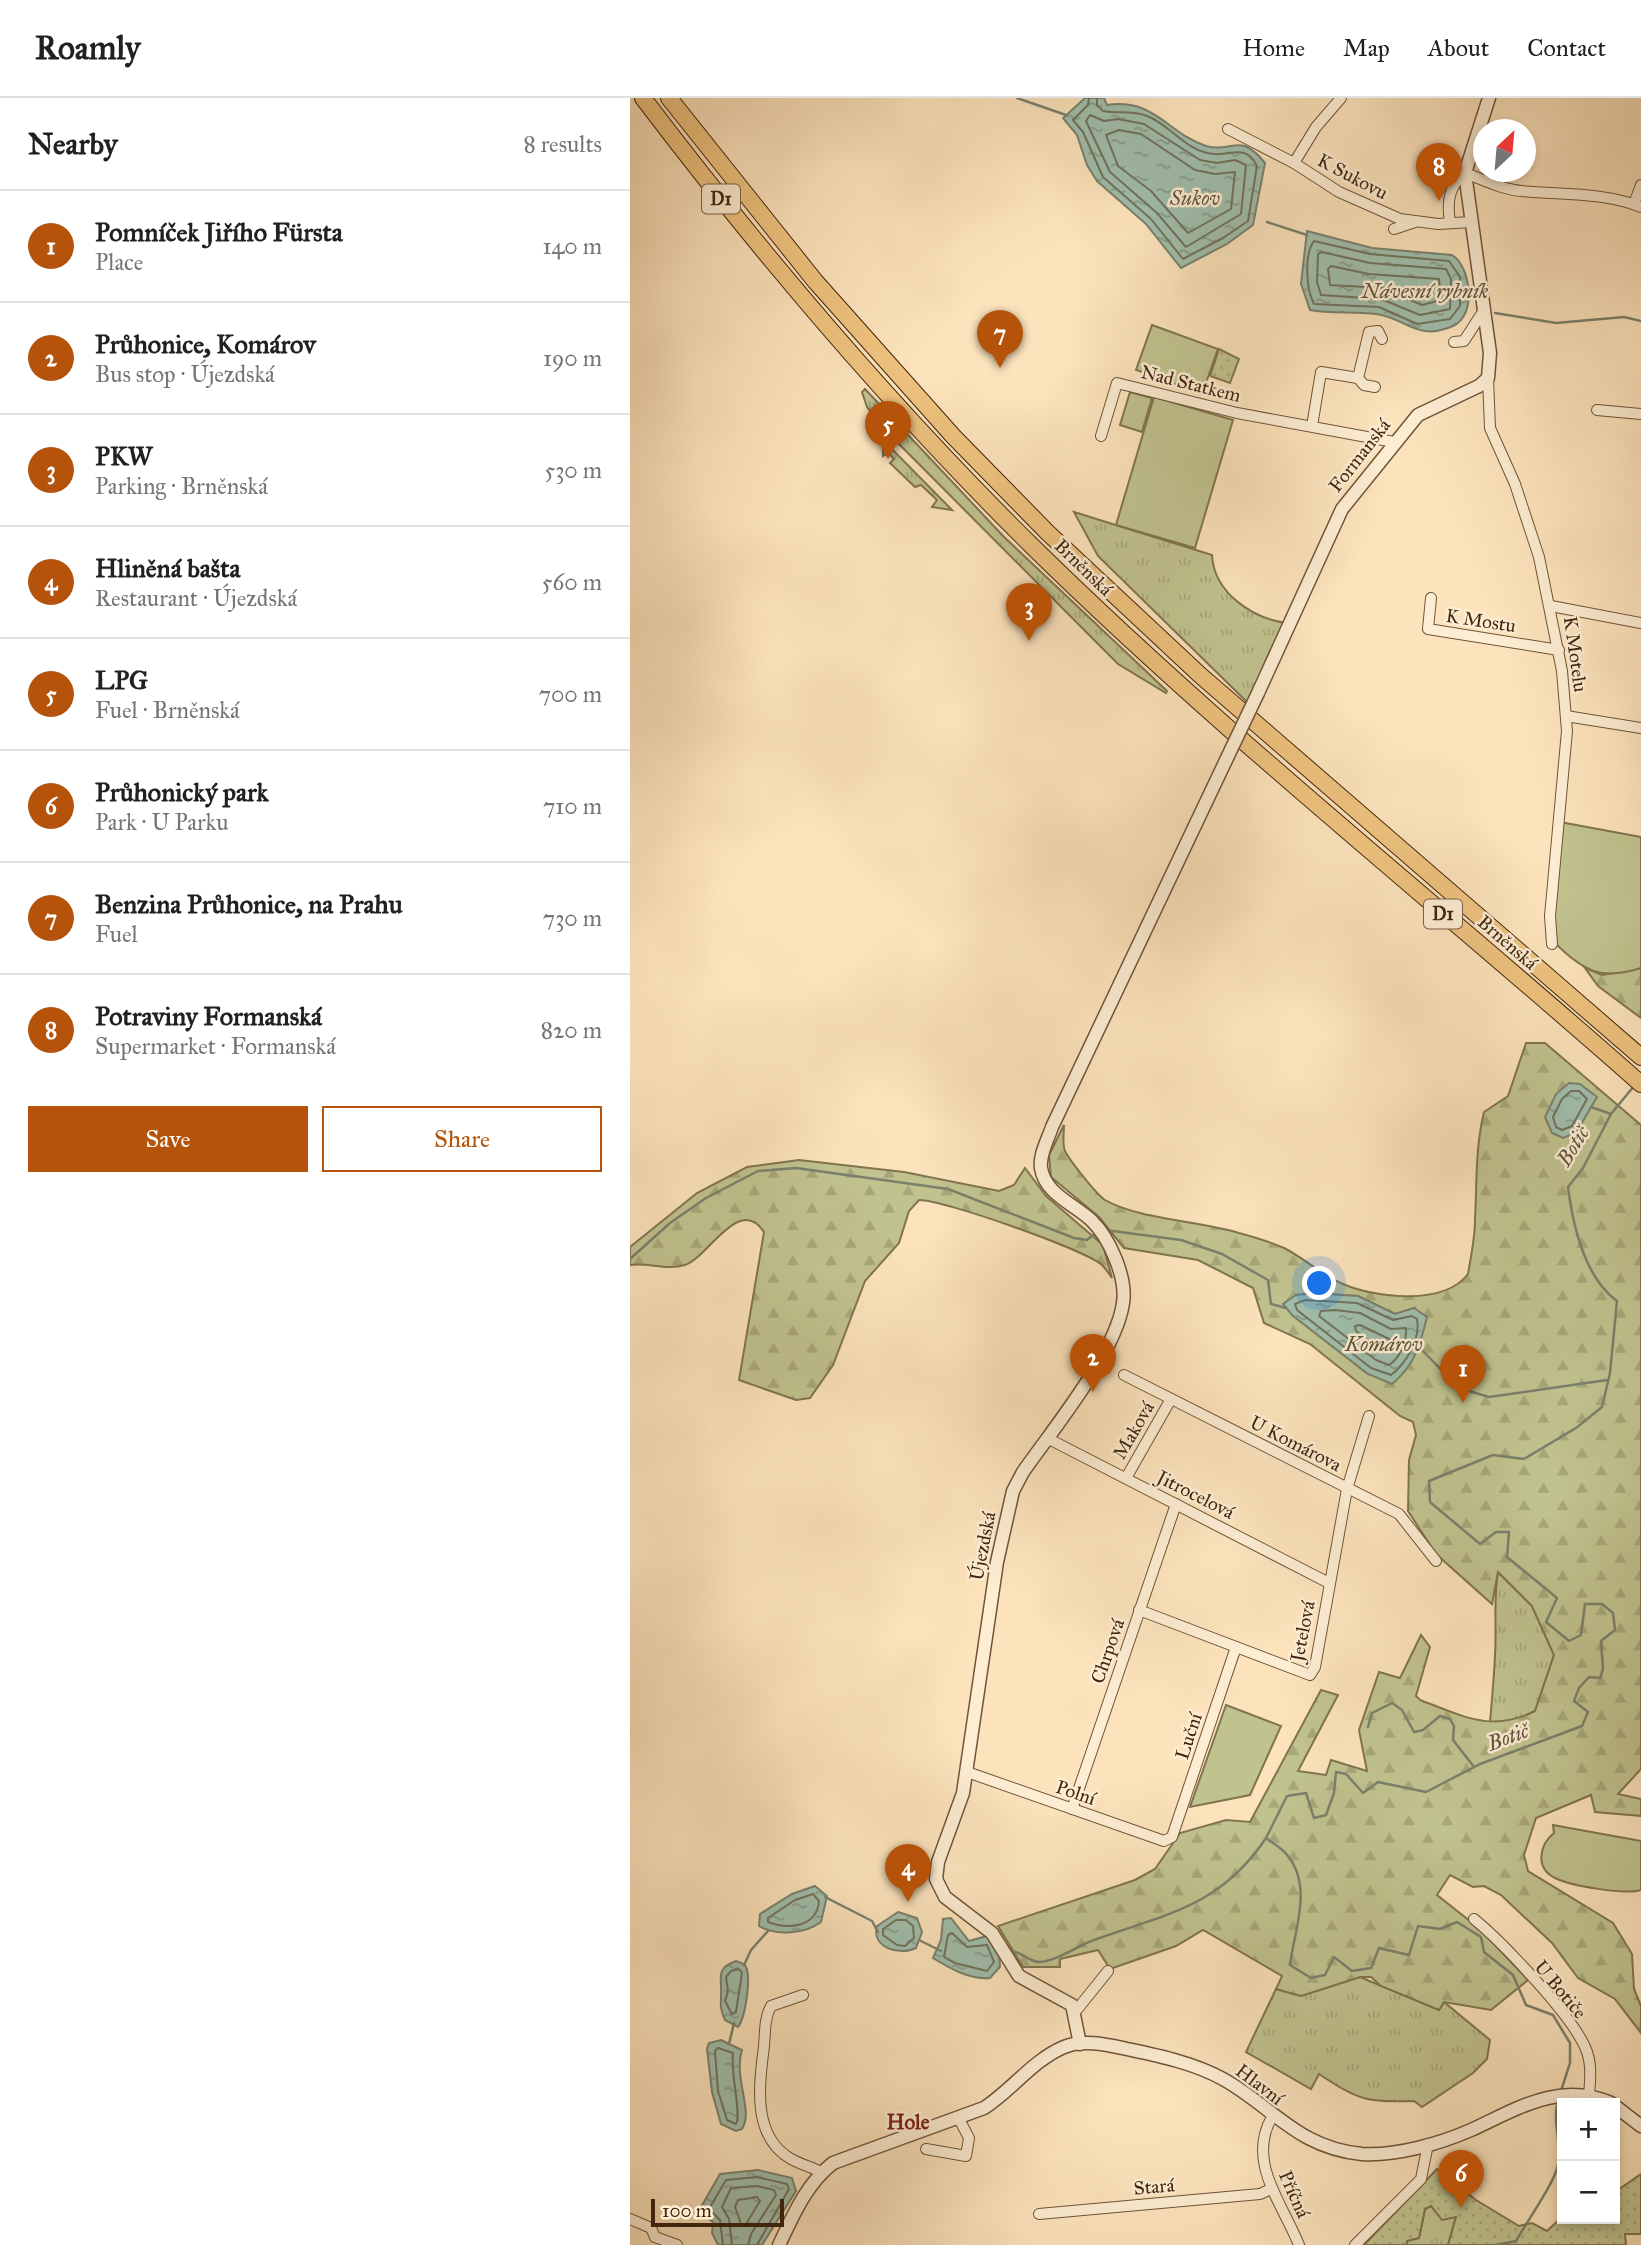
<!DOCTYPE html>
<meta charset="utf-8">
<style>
body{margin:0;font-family:"IM FELL Great Primer",serif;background:#f6f6f6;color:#202124}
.controls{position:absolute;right:21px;bottom:21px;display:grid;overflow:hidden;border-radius:0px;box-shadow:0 4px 10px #0003}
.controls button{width:63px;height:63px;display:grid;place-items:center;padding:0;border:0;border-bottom:2px solid #e0e0e0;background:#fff;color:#202124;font:35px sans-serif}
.compass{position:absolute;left:843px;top:21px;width:63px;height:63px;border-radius:50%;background:#fff;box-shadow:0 4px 10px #0003;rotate:26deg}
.scale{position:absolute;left:21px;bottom:18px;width:133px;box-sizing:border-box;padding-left:7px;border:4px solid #41250c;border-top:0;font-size:19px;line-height:24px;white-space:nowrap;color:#41250c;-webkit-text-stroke:5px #fdedd3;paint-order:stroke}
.you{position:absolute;left:690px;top:1186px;width:24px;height:24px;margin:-18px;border:5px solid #fff;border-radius:50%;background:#1a73e8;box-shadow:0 0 0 10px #1a73e833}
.badge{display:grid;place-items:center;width:46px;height:46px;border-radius:50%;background:#b45309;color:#fff;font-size:23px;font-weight:700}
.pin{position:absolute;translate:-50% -58px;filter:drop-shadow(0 2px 4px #0008)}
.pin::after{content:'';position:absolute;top:37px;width:24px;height:21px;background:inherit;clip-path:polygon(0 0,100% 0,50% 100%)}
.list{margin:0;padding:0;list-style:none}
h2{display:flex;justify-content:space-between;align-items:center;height:91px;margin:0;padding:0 28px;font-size:30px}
h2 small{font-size:23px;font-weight:400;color:#757577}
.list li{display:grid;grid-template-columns:46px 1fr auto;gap:21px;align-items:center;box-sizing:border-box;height:112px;padding:0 28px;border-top:2px solid #e0e0e0}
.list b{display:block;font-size:26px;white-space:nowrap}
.list p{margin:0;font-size:23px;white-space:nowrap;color:#757577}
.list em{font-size:23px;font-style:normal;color:#757577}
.actions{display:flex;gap:14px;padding:21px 28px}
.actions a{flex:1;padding:16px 0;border:2px solid #b45309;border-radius:0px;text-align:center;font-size:24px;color:#b45309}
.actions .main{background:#b45309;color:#fff}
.map{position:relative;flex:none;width:1011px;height:2147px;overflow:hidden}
header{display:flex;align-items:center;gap:42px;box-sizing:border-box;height:98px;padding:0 35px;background:#fff;border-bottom:2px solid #e0e0e0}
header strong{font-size:33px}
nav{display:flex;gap:38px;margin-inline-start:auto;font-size:24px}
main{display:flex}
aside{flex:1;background:#fff}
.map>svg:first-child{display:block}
.grass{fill:url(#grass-tufts);stroke:#81744e;stroke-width:2}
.forest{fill:url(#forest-firs);stroke:#81744e;stroke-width:2;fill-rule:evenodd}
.park{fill:url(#park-dots);stroke:#81744e;stroke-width:2}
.garden{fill:#c1c38f;stroke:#81744e;stroke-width:2}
.water{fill:url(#water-ripples);stroke:#7a816c;stroke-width:2}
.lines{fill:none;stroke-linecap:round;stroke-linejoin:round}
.shore{stroke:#70725c;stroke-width:2}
.stream{stroke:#7a816c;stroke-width:2.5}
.minor-casing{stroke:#705438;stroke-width:12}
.tertiary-casing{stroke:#705438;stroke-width:15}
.trunk-casing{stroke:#41250c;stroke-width:18}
.minor{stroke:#fdedd3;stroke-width:10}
.tertiary{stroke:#fdedd3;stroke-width:12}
.trunk{stroke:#eec27e;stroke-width:16}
.tertiary-bridge-casing{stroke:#705438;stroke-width:15;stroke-linecap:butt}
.tertiary-bridge{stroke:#fdedd3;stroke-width:12}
.labels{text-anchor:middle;stroke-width:5;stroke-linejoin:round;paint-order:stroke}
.shield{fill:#fdedd3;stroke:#796148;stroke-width:2}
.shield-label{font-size:18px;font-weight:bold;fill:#41250c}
.street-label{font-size:19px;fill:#41250c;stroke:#fdedd3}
.water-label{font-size:21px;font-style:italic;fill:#5e533c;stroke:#fdedd3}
.neighbourhood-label{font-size:21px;font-weight:bold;fill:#7a1f14;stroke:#fdedd3}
</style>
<header>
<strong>Roamly</strong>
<nav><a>Home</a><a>Map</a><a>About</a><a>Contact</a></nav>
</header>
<main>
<aside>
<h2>Nearby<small>8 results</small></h2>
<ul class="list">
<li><span class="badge">1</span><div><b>Pomníček Jiřího Fürsta</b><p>Place</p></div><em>140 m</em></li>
<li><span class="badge">2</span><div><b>Průhonice, Komárov</b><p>Bus stop · Újezdská</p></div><em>190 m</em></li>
<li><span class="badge">3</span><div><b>PKW</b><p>Parking · Brněnská</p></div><em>530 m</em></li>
<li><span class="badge">4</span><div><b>Hliněná bašta</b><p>Restaurant · Újezdská</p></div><em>560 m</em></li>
<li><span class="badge">5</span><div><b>LPG</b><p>Fuel · Brněnská</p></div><em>700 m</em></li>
<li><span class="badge">6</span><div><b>Průhonický park</b><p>Park · U Parku</p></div><em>710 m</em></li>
<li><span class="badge">7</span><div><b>Benzina Průhonice, na Prahu</b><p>Fuel</p></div><em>730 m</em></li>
<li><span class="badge">8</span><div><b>Potraviny Formanská</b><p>Supermarket · Formanská</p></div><em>820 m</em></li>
</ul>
<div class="actions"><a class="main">Save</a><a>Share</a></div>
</aside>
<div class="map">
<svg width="1011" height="2147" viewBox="0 0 1011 2147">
<defs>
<pattern id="grass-tufts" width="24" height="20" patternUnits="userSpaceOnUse" patternTransform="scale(1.75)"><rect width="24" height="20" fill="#c1c38f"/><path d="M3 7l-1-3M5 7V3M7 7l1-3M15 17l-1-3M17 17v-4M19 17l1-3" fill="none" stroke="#a7a77a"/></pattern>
<pattern id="forest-firs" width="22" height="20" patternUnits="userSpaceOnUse" patternTransform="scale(1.75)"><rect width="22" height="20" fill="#c1c38f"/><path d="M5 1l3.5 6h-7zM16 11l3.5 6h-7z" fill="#a7a77a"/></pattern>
<pattern id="park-dots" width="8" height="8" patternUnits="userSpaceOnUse" patternTransform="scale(1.75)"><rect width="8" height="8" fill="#c1c38f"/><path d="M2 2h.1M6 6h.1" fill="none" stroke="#a7a77a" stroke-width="1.8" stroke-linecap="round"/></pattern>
<pattern id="water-ripples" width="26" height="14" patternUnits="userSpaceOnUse" patternTransform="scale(1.75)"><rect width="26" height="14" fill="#a0beac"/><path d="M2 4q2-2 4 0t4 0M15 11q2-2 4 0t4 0" fill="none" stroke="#849a8a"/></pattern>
</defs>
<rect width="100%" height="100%" fill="#fce3bc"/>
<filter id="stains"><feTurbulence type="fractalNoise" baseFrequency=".00286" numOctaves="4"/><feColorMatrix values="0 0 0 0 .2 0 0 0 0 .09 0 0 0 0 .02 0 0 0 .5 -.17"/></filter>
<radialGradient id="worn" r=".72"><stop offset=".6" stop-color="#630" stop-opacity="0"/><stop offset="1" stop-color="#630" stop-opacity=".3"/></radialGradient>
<g class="grass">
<path d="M235,291L374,439L537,593L536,595L488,566L257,334L237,309L232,294Z"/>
<path d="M253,346L259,348L322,412L302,409L307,402L291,387L285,389L260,365L264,361L258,355L253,358Z"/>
<path d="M444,414L582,457C584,495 622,520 656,525L618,605L468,458Z"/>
<path d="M868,1474L902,1508L924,1557L905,1613L883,1624H860C862,1602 864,1579 865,1557C867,1527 863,1504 868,1474Z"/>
<path d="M730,1879L809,1912L814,1904L860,1942L857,1961L843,1975L792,2009L784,2003C737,2005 728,2002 689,1976L681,1991L616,1954L646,1891L671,1898Z"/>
<path d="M801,2108L826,2119L818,2147H777V2143L789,2140L795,2111Z"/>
</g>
<g class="forest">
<path d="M955,870L972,877L1011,870V920L968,888Z"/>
<path d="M896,945H915L1011,1027V1671L988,1696L1011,1701V1718L965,1714L961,1697L906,1720L894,1757L898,1773L983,1825L1002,1856L1004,1891L1011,1908V1935L985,1901L948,1880L922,1845L871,1797L854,1788L843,1789L820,1777L807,1797L850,1831L898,1882L861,1912L814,1904L809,1912L751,1888L741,1879H730L671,1898L646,1891L652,1878L573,1832L546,1848L480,1871L468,1852L430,1861V1869H393L368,1828L505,1782L525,1771L550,1735L596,1722L620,1724L691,1592L708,1597L668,1673L696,1677L701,1662L737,1673L729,1632L749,1574L770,1580L791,1537L800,1549L786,1598L790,1602C833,1618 861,1635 905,1613L924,1557L902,1508L868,1474L862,1506L806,1456L778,1413L779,1362L786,1337L783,1324L770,1318L680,1246L634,1225L623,1190L568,1162L494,1150L469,1119L421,1079L419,1057L434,1027C434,1035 432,1046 435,1053C440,1063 467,1097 475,1102C508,1121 570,1123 609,1135C624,1139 640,1144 654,1150C674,1160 692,1177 713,1186C745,1200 814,1208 838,1176C841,1158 845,1140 845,1122C847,1084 845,1052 854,1014L878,998ZM680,1195L728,1198L765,1216L784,1210L738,1276L662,1217L658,1202Z"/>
<path d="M169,1062L274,1074L369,1093L384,1087L395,1070L416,1098L473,1147L482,1180C479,1176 476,1171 472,1167C453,1151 314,1102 289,1102L279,1113L269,1145L235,1183L203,1267L180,1300L166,1302L109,1282L134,1134C109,1096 78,1160 55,1167C36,1173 19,1164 0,1167V1149L67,1095L117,1069Z"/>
</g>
<g class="park">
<path d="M589,251L609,261L600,285L580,278Z"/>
<path d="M807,2071L846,2102L889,2128L902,2125L917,2133L932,2119L985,2121V2094L1011,2076V2136H995L996,2147H818L826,2119L812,2122L801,2108L795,2111L789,2140L777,2143V2147H734Z"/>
</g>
<g class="garden">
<path d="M522,227L588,251L572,296L506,272Z"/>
<path d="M500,294L522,300L512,334L490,327Z"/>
<path d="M524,299L603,322L565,450L486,427Z"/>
<path d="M930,724L1011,739V870C972,883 953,873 925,845L923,807Z"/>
<path d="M596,1607L651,1628L620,1697L560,1709Z"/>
<path d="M923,1727L1011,1743V1792C995,1797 941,1788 925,1780C905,1770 909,1747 924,1735Z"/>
</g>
<g class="water">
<path d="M455,0H474L477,7C525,0 537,35 576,48C603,56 608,32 635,65L623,127L597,146L551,170L516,126L467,83L457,67L447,37L433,20Z"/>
<path d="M677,133L742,150L822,157C841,168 847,218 823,228C786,244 777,220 746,216C724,213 701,216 680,212L671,186Z"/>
<path d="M939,985L950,986L967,999L946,1035L933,1040L922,1035L915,1019L926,996Z"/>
<path d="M680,1195L728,1198L765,1216L784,1210L797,1219C790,1247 785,1267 762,1286L738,1276L662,1217L653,1206L666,1197Z"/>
<path d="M185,1788L197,1798L191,1824C175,1836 147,1838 129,1828L130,1816L162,1796Z"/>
<path d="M268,1814L287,1820L292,1834L286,1850C270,1858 241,1850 247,1828Z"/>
<path d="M321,1820L339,1843L357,1838L369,1853L370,1869L360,1880C340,1882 319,1870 303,1860L311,1842L313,1821Z"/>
<path d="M106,1863L114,1866C123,1875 115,1920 108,1929L95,1922C88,1906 92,1904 91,1889C90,1874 90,1869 106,1863Z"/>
<path d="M91,1942L112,1952C103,1980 124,2013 112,2031L106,2033L91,2026L82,1994L77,1951L79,1945Z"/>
<path d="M128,2072L162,2080L166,2093L132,2147H88L82,2135L83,2124L71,2115V2109L90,2076Z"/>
</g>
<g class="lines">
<g class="shore">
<path d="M459,0L458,7L443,22L453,34L473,79L521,121L553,161L593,140L618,123L627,68C615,45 602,58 584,56C556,54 541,27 517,18C503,12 487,16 473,13L467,7V0"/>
<path d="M460,17L474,23L488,21L514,26L570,62L587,65L605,62L616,67L611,116L556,149L527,115L480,74L456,23Z"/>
<path d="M489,32L511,36L565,72L585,76L605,74L601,111L558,135L521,93L488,68L476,37Z"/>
<path d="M684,143L740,156L819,163L830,179V208L820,221L787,226L749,209L684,206C676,191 674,156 684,143Z"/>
<path d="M692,154L740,165L816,171L821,181L820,211L790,217L751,201L691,197L687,184L688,156Z"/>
<path d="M701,168L739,176L809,181L811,202L792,207L753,190L700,187L698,171Z"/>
<path d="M941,993H949L957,1001L942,1028L932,1032L926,1029L923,1019L932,1001Z"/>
<path d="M675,1202L727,1205L763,1222L782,1218L787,1221C791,1240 776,1266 761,1277L741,1270L667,1212L665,1206Z"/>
<path d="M705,1212L730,1215L761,1231L776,1230C777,1243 770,1260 759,1267L746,1262L689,1218L691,1213Z"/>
<path d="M730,1227L761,1242L758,1253H752L726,1233L725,1228Z"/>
<path d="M183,1796L189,1803C187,1829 159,1832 138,1824V1820L165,1802Z"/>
<path d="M266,1822H276L283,1828L284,1840L275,1848L267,1847L253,1837V1831Z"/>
<path d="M322,1835L337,1849L357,1847L364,1864L357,1873L325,1865L314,1859L318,1837Z"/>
<path d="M109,1871L112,1875L106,1914L102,1916L95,1903L98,1893L96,1879L101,1873Z"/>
<path d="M88,1950L103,1955C100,1974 112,2018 106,2026L97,2022L88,1993L85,1953Z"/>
<path d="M127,2099L130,2103L116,2126H111L105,2109L108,2102Z"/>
<path d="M93,2147L90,2122L79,2111L96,2082L127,2079L157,2086L159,2091L127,2147"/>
<path d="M102,2147L99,2121L92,2109L101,2090L127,2088L144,2092L146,2097L121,2136L118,2147"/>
</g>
<g class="stream">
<path d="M387,0L436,17"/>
<path d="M637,124L677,137"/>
<path d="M865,215L926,225L994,219L1011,223"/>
<path d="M961,1009L981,1016"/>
<path d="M475,1132L551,1142L592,1156L638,1182L641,1206L656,1210"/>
<path d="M0,1161L40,1125L76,1100L128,1073L166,1070L318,1091L444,1140L457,1142L466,1135"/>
<path d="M790,1250L829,1290L859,1299L977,1282"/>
<path d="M738,1629L742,1615L762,1605L772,1612L784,1634L793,1632L810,1618L820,1621L824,1628L823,1642L844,1669"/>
<path d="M195,1799L242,1823L248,1834"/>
<path d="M289,1842L311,1853"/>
<path d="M380,1853C392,1853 398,1864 409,1864C427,1863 447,1848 464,1842C536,1816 590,1809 636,1740"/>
<path d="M114,1867L121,1852L138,1833"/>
<path d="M99,1946L104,1925"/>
<path d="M931,1993L940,1965V1945L923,1917L896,1907L883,1877L854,1854L851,1839L827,1824L810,1831L788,1828L779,1857L749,1850L741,1870L722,1873L704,1859L695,1877L681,1880L660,1867C664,1833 683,1790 658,1758C653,1751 643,1745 636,1740L657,1698L676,1695L684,1720L696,1717L704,1695L706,1674L716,1676L733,1695L748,1684L796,1694L850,1666L952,1628L958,1614L944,1603L949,1590L959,1579L970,1580L973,1571L971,1543L985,1532L983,1515L972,1506H955L951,1537L939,1543L916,1524L927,1500L877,1459L879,1434H866L850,1446L800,1404L799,1383L863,1357L894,1361L946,1330L972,1309L980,1275L987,1203C954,1179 943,1128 938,1089L953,1070L981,1016L1004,988"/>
<path d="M866,2147L886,2143C896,2125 925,2084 928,2067C932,2045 922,2024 928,2002"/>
</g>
<defs>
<g id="minor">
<path d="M598,31L664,65L709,94L770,121L808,126L841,124"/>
<path d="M664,65L686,29L711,0"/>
<path d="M1004,106L1011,87"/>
<path d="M820,125C817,105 818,88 835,75C852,81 873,92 892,93C932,97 973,94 1011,109"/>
<path d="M764,131L785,124"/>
<path d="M824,244L834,243L854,212"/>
<path d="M728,280L739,234L748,233L752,241"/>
<path d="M858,280L860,330L885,386L909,459L932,573L937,633L920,818L922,846"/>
<path d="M967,312L1011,316"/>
<path d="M682,328L691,274L728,280L734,287L745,289"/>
<path d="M471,338L487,285L607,315L764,344"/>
<path d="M801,500L798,531L929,552"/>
<path d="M921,508L1011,525"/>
<path d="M936,618L1011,630"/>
<path d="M494,1277L769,1416L806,1463"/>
<path d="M417,1340L699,1485"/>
<path d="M496,1380L541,1301"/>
<path d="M509,1512L680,1577L685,1569L717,1391L739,1318"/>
<path d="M337,1674L534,1743L542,1739L606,1549"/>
<path d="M442,1711L546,1406"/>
<path d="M844,1821C872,1844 946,1921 957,1954C962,1968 960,1984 959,1998"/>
<path d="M173,1897L141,1908C133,1923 136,1938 133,1956C129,1991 123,2039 161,2061C170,2066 181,2069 191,2074"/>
<path d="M445,1914L478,1873"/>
<path d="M642,2019C616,2064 653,2106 669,2147"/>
<path d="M296,2051L336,2058L339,2040L328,2019"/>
<path d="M409,2116L630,2096L641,2091"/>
<path d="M0,2121L21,2130L25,2139L47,2147"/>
<path d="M725,2147L791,2081L798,2046"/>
</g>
<g id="tertiary">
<path d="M628,595L712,411L788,317L849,288L858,280L860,255L835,75L859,0"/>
<path d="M450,1946L442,1907L389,1878L362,1835L315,1799L306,1781L308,1764L333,1695L367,1464L383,1393L393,1374C423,1331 486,1255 493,1205C497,1179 479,1139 461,1122C444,1106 415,1096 411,1070C409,1057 418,1041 422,1029L597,660"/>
<path d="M985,2008L1011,2028"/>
<path d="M149,2147C163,2118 176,2086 203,2065L354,2010C382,1992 403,1962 434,1949C454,1941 478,1947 497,1951C530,1958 564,1965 593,1981C643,2009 668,2050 732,2056C766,2058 809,2046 841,2032C887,2011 929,1983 981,2005"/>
</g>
<g id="trunk">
<path d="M13,0C133,158 261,309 402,448C595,638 808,806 1011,986"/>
<path d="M39,0L185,183L323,338L418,435L570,577L1011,959"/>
</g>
</defs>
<use href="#minor" class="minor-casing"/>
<use href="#tertiary" class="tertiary-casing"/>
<use href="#trunk" class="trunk-casing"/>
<use href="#minor" class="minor"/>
<use href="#tertiary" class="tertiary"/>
<use href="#trunk" class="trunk"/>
<defs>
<path id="tertiary-bridge" d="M597,660L628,595"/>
</defs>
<use href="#tertiary-bridge" class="tertiary-bridge-casing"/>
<use href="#tertiary-bridge" class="tertiary-bridge"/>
</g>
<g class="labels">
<g class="shield">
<rect x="72" y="86.5" width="38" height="29" rx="5"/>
<rect x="794" y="801.5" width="38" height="29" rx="5"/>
</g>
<g class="shield-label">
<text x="91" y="107">D1</text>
<text x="813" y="822">D1</text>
</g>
<g class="street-label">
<text transform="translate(723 78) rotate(28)" y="7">K Sukovu</text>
<text transform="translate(561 285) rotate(14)" y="7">Nad Statkem</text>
<text transform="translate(729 357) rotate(-52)" y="7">Formanská</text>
<text transform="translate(454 469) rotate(44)" y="7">Brněnská</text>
<text transform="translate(851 522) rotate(9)" y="7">K Mostu</text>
<text transform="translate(946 556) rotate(82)" y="7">K Motelu</text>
<text transform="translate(878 844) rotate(41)" y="7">Brněnská</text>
<text transform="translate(503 1332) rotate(-60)" y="7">Maková</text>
<text transform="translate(666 1345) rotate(27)" y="7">U Komárova</text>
<text transform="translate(566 1396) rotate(27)" y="7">Jitrocelová</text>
<text transform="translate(352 1448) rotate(-79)" y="7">Újezdská</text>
<text transform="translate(672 1533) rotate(-79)" y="7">Jetelová</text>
<text transform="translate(477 1553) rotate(-71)" y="7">Chrpová</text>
<text transform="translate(558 1638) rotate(-72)" y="7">Luční</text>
<text transform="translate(446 1694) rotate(19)" y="7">Polní</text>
<text transform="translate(931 1891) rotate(50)" y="7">U Botiče</text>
<text transform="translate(630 1986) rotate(37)" y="7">Hlavní</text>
<text transform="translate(524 2088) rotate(-5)" y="7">Stará</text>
<text transform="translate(665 2096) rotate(66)" y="7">Příčná</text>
</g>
<g class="water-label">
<text x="565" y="107">Sukov</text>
<text x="795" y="200">Návesní rybník</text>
<text transform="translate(943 1048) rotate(-59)" y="7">Botič</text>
<text x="754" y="1253">Komárov</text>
<text transform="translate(878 1639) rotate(-21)" y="7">Botič</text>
</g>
<g class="neighbourhood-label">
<text x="278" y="2031">Hole</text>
</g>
</g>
<rect width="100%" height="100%" filter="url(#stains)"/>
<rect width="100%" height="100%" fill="url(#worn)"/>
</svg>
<div class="controls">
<button>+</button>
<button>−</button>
</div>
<svg class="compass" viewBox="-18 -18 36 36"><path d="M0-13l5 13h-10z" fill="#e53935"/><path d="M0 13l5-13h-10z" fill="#757577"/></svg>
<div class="scale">100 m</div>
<div class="you"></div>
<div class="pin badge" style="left:833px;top:1305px">1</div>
<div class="pin badge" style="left:463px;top:1294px">2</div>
<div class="pin badge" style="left:399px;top:543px">3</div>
<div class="pin badge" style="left:278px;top:1804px">4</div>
<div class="pin badge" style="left:258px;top:361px">5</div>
<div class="pin badge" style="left:831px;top:2110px">6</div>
<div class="pin badge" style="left:370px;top:270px">7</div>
<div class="pin badge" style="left:809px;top:103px">8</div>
</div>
</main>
